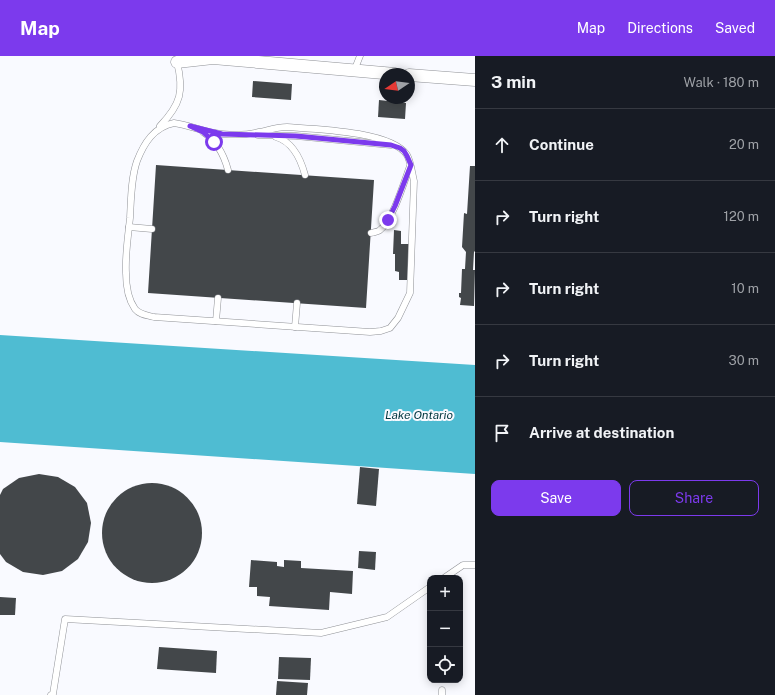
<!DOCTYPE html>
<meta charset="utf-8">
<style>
body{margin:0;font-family:"Public Sans",sans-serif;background:#242831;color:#f1f3f6}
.controls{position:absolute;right:12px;bottom:12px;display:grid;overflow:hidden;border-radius:8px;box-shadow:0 2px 10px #0003}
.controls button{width:36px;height:36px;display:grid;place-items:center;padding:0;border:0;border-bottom:1px solid #363941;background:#171b24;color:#f1f3f6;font:20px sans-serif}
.compass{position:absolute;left:379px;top:12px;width:36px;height:36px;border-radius:50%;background:#171b24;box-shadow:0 2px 10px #0003;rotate:257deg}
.stop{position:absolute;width:12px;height:12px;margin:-9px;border:3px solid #7c3aed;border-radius:50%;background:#fff}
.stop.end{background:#7c3aed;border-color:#fff;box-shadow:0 1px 4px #0008}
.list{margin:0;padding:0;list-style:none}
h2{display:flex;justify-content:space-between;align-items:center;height:52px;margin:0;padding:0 16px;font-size:17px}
h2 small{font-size:13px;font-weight:400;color:#9ea1a6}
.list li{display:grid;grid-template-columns:26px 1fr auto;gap:12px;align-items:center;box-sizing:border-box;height:72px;padding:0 16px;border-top:1px solid #363941}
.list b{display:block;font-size:15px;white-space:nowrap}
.list em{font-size:13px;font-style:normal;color:#9ea1a6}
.actions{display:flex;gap:8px;padding:12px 16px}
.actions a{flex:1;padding:9px 0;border:1px solid #7c3aed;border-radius:8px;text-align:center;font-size:14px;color:#7c3aed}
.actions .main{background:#7c3aed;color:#fff}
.icon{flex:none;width:22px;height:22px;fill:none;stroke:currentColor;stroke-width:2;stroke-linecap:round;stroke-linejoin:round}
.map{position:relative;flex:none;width:475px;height:639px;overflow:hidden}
header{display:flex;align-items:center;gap:24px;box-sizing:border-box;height:56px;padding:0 20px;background:#7c3aed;color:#fff}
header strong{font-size:19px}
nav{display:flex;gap:22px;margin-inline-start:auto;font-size:14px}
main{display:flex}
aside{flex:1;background:#171b24}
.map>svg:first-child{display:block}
.water{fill:#4fbcd2}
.building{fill:#43474a}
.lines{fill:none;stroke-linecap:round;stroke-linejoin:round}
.lane-casing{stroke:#8f9196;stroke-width:7}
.street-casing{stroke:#8f9196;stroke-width:13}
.lane{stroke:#fff;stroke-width:6}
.street{stroke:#fff;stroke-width:12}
.route{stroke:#7c3aed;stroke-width:5}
.labels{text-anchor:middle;stroke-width:4;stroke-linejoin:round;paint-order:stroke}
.water-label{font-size:12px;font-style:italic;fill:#01363f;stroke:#f9faff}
</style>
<header>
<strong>Map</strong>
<nav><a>Map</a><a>Directions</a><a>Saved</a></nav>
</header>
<main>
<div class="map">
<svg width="475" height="639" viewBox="0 0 475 639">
<rect width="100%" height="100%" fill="#f9faff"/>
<path class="water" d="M0,279L475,309V418L0,386Z"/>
<g class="building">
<path d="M253,25L292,28L291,44L252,41Z"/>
<path d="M379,44L406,47L405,63L378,61Z"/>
<path d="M156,109L374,124L366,252L148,237Z"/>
<path d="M470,110H475V195L474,196L473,214H475L474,250L460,249L461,242L459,241V237H461L462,213H465L466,196L462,191L464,157L467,158Z"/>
<path d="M394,174L401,175V188H409L408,224H399V216L395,215V198H393Z"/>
<path d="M360,411L379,413L376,450L357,448Z"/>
<path d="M39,418L58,421L75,431L87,447L91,467L88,486L78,503L62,515L43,519L23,516L6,506L0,498V439L3,433L19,422Z"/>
<circle cx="152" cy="477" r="50"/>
<path d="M359,495L376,496L375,514L358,512Z"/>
<path d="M251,504L277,506V510L284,511V504L301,505V512L353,515L352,538L330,536L329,554L269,550L270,541L257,540V531H249Z"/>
<path d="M0,541L16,542L15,559H0Z"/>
<path d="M159,591L217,595L216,617L157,613Z"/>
<path d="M279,601L311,602L310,624L278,623Z"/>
<path d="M277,625L308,627L307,639H276Z"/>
</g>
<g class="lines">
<defs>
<g id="lane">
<path d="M354,15L360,0"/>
<path d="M174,67C190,69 205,77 222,78C234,79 248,79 259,76C269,74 277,71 287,71C314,73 391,75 407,99C411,106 412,117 414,125L410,237L398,262L390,272L381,275L370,276L154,261C147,259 140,259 135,253C128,243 126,229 126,217C125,199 128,181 130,162C131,144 131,122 137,105C144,87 154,71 174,67Z"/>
<path d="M160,70C181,48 184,35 177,6"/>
<path d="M203,76C217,85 224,99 228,114"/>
<path d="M258,79L296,80L391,89"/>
<path d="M276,81C293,86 301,104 305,119"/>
<path d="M129,171L152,173"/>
<path d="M371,177C374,176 378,176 380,174C393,164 404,126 410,110"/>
<path d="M216,265L218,242"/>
<path d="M295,271L297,247"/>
<path d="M444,522L463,509H475"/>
<path d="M51,639L53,638L65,563L321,577L387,561L430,531"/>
<path d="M442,639V634"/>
</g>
<g id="street">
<path d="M177,6L213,2L395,18"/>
<path d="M409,19L475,24"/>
</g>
</defs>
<use href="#lane" class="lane-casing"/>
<use href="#street" class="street-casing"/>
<use href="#lane" class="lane"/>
<use href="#street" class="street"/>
</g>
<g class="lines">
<path class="route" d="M214,86L203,76L190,70L222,78L296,80L391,89L400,92L404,95L407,100L411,109L395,150L388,164"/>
</g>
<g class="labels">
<g class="water-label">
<text x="419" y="363">Lake Ontario</text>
</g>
</g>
</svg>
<div class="controls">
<button>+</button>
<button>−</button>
<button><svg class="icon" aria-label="locate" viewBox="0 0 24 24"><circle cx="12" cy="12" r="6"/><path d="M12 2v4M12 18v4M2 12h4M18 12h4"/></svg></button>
</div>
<svg class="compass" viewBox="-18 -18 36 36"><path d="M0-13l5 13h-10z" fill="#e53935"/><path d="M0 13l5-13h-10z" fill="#9ea1a6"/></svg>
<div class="stop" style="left:214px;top:86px"></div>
<div class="stop end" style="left:388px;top:164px"></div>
</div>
<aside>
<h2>3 min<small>Walk · 180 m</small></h2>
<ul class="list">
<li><svg class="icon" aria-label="ahead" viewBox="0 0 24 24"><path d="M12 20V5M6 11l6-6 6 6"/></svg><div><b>Continue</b></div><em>20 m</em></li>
<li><svg class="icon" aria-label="right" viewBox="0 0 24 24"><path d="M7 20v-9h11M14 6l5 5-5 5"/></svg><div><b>Turn right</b></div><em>120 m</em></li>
<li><svg class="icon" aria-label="right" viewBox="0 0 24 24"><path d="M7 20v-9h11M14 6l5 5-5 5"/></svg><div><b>Turn right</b></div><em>10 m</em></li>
<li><svg class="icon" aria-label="right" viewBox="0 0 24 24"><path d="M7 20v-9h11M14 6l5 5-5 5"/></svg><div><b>Turn right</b></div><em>30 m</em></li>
<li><svg class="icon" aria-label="arrive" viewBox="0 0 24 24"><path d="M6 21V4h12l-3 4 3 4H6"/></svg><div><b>Arrive at destination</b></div></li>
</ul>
<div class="actions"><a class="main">Save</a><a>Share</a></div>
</aside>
</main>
